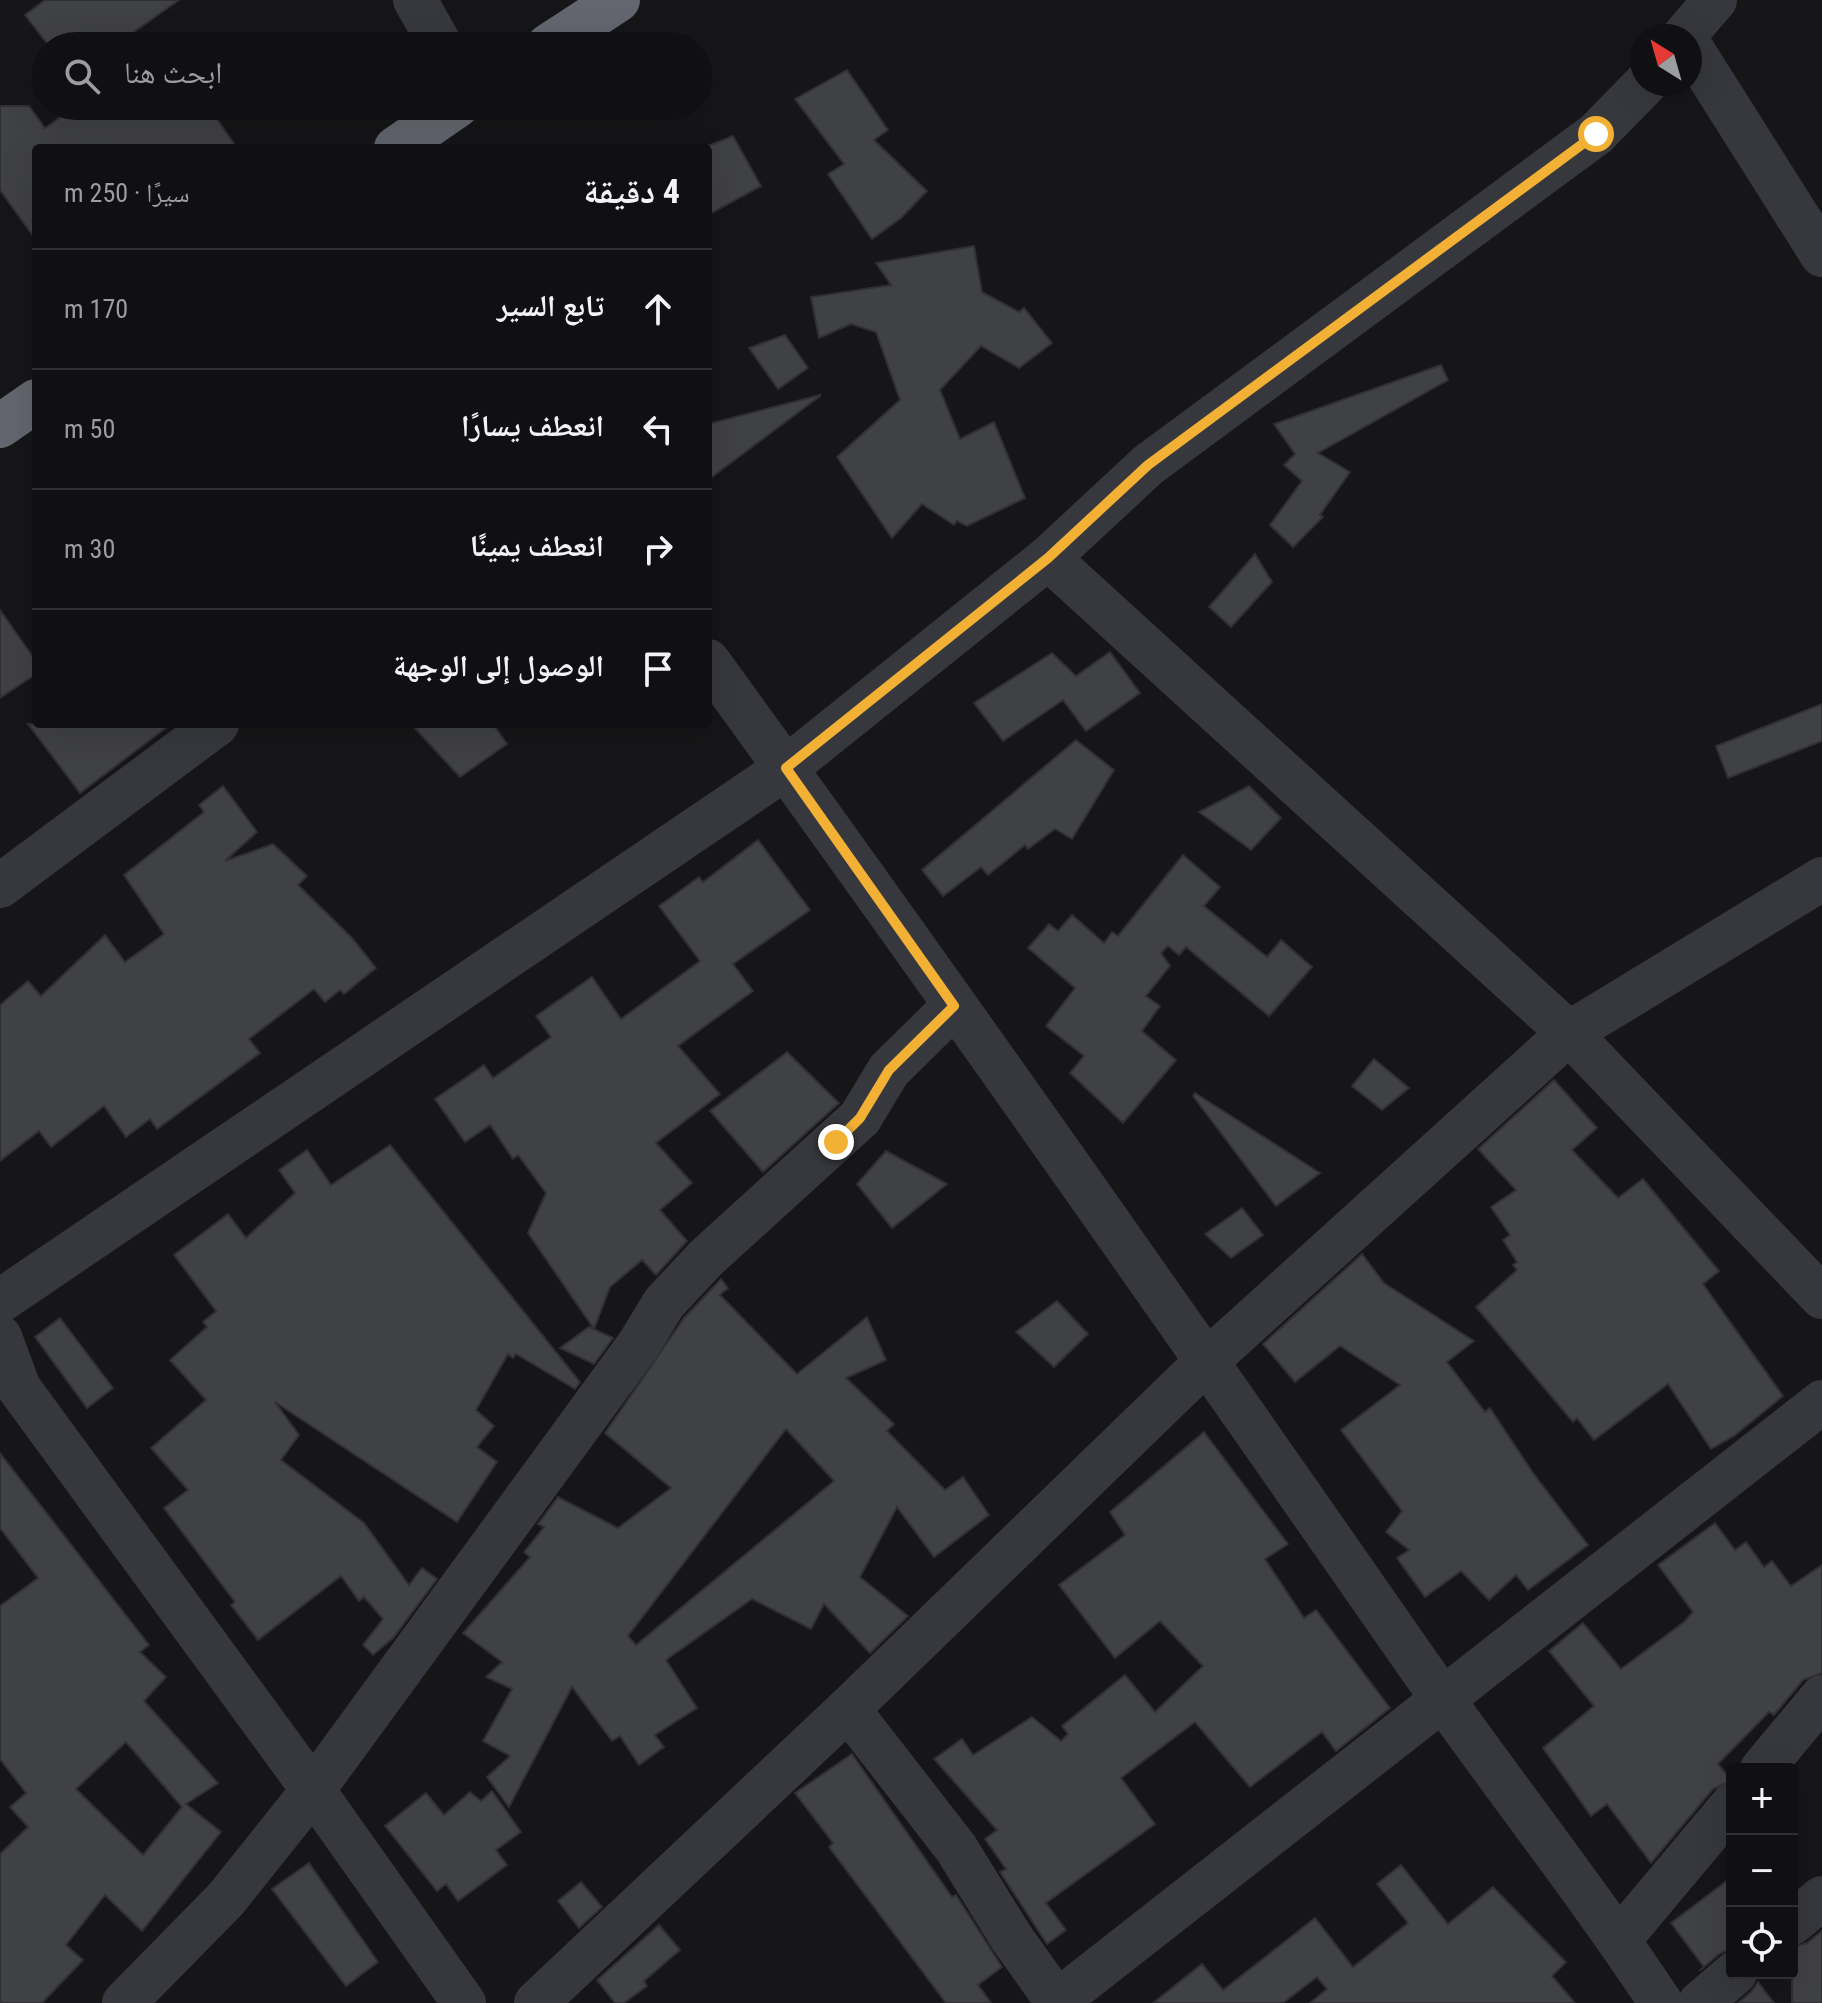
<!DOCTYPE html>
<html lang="ar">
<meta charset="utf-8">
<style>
body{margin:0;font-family:"Roboto Condensed","Noto Naskh Arabic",sans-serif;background:#19191b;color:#f1f3f6;direction:rtl}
.controls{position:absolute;right:24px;bottom:24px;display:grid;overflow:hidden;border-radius:8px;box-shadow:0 8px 32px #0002}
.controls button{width:72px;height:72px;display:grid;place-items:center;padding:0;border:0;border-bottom:2px solid #303032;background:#101012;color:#f1f3f6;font:40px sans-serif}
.compass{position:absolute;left:1630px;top:24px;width:72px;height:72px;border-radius:50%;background:#101012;box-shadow:0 8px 32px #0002;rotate:323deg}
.stop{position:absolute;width:24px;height:24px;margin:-18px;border:6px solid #f2b134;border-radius:50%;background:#fff}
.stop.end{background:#f2b134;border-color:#fff;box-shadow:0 2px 8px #0008}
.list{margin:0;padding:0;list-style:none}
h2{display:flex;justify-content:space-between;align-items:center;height:104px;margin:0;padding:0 32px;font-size:34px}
h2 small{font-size:26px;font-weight:400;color:#9c9d9f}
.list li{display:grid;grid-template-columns:52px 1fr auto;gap:24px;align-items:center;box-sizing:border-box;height:120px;padding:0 32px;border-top:2px solid #303032}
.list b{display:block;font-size:30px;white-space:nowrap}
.list em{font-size:26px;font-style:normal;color:#9c9d9f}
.icon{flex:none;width:44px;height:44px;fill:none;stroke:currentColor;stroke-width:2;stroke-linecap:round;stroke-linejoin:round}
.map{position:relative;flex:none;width:1822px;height:2003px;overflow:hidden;direction:ltr}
.search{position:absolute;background:#101012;box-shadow:0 8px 32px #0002;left:32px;top:32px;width:680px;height:88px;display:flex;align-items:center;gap:20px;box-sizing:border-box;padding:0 28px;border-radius:44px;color:#9c9d9f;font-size:30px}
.panel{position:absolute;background:#101012;box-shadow:0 8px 32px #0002;left:32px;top:144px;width:680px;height:584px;border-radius:8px;direction:rtl}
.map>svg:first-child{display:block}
.building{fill:#404145;stroke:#303034;stroke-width:2;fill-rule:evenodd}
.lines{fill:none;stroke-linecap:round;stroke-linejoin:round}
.street{stroke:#37383d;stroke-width:44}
.highway{stroke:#63666e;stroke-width:44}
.route{stroke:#f2b134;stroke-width:10}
</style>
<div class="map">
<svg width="1822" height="2003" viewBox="0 0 1822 2003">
<rect width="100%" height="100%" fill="#161618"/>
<g class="building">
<path d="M45,0H179L114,46H49L25,15Z"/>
<path d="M847,70L888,130L874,140L927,191L901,218L872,239L828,174L844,164L795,99Z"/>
<path d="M0,106H29L45,128L76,106H208L237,148H36V240L0,190Z"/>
<path d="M733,136L761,186L708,215V146Z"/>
<path d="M974,246L982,292L1019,312L1024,308L1052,343L1019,368L981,346L940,390L960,439L994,422L1025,498L967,526L957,521L954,525L922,504L892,538L837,457L900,400L876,332L851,324L819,338L811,297L891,285L876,263Z"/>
<path d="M785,335L808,368L778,389L749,348Z"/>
<path d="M1441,365L1448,380L1318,453L1350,472L1320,515L1323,517L1293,547L1270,525L1302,481L1284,465L1295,454L1274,424Z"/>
<path d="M820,395V396L708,480V424Z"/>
<path d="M1255,554L1272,582L1231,627L1209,607Z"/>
<path d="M0,610L36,661V674L0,698Z"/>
<path d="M1110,652L1140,693L1086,731L1063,700L1003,741L974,703L1052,653L1076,676Z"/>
<path d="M1822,704V741L1728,778L1716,746Z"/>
<path d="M28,724H171L80,793Z"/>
<path d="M411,724H493L507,744L460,777Z"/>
<path d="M1076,740L1114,770L1072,839L1055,829L1028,849L1025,845L988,875L981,867L943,896L922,870Z"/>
<path d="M223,786L257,832L225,861L273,844L307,876L298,885L352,938L376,968L344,994L340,990L325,1002L314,989L249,1039L260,1053L157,1129L150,1119L126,1137L104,1106L51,1147L39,1131L0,1161V1005L28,981L41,996L105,935L125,962L164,934L124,875L204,812L199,805Z"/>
<path d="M1249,786L1281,818L1251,850L1199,812Z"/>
<path d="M758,840L810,910L733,964L753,991L678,1046L720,1094L656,1143L692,1183L660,1210L687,1241L656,1275L642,1260L610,1287L594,1329L528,1233L546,1193L518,1155L513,1159L490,1125L465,1142L435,1099L484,1065L493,1078L551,1037L536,1016L592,977L621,1019L700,961L659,906L699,877L703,882Z"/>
<path d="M1183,855L1220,887L1204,906L1267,957L1281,940L1312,967L1269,1016L1186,947L1179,955L1168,946L1161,953L1170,966L1146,996L1160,1006L1142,1031L1176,1060L1123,1123L1070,1073L1084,1056L1046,1026L1075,988L1028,948L1049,924L1058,931L1072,915L1104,943L1112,932L1118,936Z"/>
<path d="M787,1052L839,1103L763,1172L710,1111Z"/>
<path d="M1374,1059L1409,1088L1382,1110L1352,1086Z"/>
<path d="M1554,1080L1597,1128L1572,1150L1618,1198L1643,1179L1719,1271L1703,1284L1783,1396L1734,1436L1711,1449L1668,1384L1594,1440L1577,1418L1573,1422L1476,1307L1517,1270L1513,1265L1517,1262L1503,1240L1510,1235L1491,1207L1516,1190L1478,1149Z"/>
<path d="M1195,1093L1320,1173L1276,1206L1193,1096Z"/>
<path d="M390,1145L580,1382L575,1389L516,1354L513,1358L508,1354L476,1410L494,1426L477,1447L497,1462L457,1522L275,1402L299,1435L281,1460L364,1523L409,1585L422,1568L437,1579L393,1638L373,1655L363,1645L383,1619L364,1597L359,1601L341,1576L258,1640L231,1605L235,1602L164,1508L188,1490L151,1448L206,1400L170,1360L207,1327L203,1322L216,1311L174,1255L228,1214L246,1238L295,1193L279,1170L307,1150L331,1185Z"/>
<path d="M886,1151L947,1184L892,1228L857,1184Z"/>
<path d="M1242,1208L1263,1235L1231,1258L1205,1234Z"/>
<path d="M1362,1254L1384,1283L1474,1341L1447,1362L1485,1412L1490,1408L1533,1473L1588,1545L1528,1590L1516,1575L1489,1600L1461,1571L1425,1597L1397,1558L1409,1550L1386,1532L1402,1511L1341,1430L1400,1385L1340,1346L1295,1382L1263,1344Z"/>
<path d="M721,1279L728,1288L720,1295L797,1374L867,1317L886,1360L846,1378L894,1424L887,1431L945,1490L963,1477L989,1515L934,1557L897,1507L860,1577L908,1616L870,1653L824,1604L811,1629L752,1599L666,1660L697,1708L655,1735L664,1747L639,1765L620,1736L612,1741L572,1687L509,1807L487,1777L510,1756L483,1741L512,1689L486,1677L502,1662L463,1633L530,1557L524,1552L544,1527L538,1524L558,1497L618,1528L671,1488L605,1433L684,1318ZM786,1429L834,1481L636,1645L628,1636Z"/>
<path d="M1057,1301L1088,1334L1054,1367L1016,1332Z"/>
<path d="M60,1318L113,1388L87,1408L35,1337Z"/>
<path d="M589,1327L613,1338L594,1364L560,1348Z"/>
<path d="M1204,1432L1288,1544L1265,1559L1304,1618L1316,1610L1390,1708L1336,1751L1322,1732L1250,1787L1195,1722L1121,1778L1155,1824L1046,1903L1066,1930L1047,1944L1000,1872L1006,1869L985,1839L997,1830L934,1759L962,1739L973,1755L1032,1717L1061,1741L1068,1734L1062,1726L1125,1675L1155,1712L1203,1666L1160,1621L1115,1658L1059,1585L1125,1535L1110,1512Z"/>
<path d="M0,1453L149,1645L140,1652L166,1677L144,1701L218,1783L186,1804L221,1832L142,1931L105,1895L66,1945L83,1960L42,2003H0V1854L28,1827L10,1807L26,1793L0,1759V1606L38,1578L0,1528ZM126,1742L182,1807L143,1855L76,1789Z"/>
<path d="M1715,1523L1735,1550L1746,1542L1764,1567L1772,1561L1791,1586L1822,1565V1673L1803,1680L1774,1715L1769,1712L1718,1764L1732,1781L1713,1789L1651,1863L1607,1804L1591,1816L1543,1748L1594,1706L1549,1651L1583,1623L1621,1669L1684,1622L1693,1612L1658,1565Z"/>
<path d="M852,1754L952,1897L956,1895L1002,1967L978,1985L991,2003H946L829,1847L833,1843L795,1793Z"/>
<path d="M492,1791L521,1832L496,1850L507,1865L458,1901L446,1884L437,1891L385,1826L426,1793L444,1815L470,1792L481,1801Z"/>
<path d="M309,1863L378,1962L346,1986L272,1889Z"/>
<path d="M1401,1865L1448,1924L1493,1887L1566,1962L1552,1976L1575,2003H1310L1327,1989L1317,1977L1283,2003H1153L1202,1964L1223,1990L1315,1918L1353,1967L1408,1923L1377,1884Z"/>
<path d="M1732,1877V1948L1719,1954L1699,1971L1704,1967L1671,1923Z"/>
<path d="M581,1882L602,1907L579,1928L558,1901Z"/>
<path d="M659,1925L680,1950L644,1981L647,1986L624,2003H615L597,1980Z"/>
<path d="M1822,1931V2003H1792V1947L1807,1943Z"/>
<path d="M1758,1982L1774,2003H1738L1751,1992Z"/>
</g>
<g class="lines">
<g class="street">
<path d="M415,0L441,46"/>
<path d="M1684,36L1715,0"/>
<path d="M1690,46L1822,255"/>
<path d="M1048,558L1569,1033L1822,1297"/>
<path d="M708,661C948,991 1182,1325 1415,1660C1496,1776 1583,1885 1661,2003"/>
<path d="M0,886L217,724"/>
<path d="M0,1301L786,768L1048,558L1148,465L1596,134L1645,84"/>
<path d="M0,1337L19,1388L313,1790L464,2003"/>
<path d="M848,1709L956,1848L1011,1937L1058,2003"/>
<path d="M1762,1769L1822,1697"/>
<path d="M1792,1923L1822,1898"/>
<path d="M1619,1940L1732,1805"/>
<path d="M124,2003L226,1899L313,1790L639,1344L664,1303L706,1258L860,1118L889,1070L954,1006"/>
<path d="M536,2003L848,1709L1207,1361L1569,1033L1822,879"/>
<path d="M1055,2003L1822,1402"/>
<path d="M1700,2003L1735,1973"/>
</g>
<g class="highway">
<path d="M548,46L618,0"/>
<path d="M396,148L457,106"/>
<path d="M0,426L36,401"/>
</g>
</g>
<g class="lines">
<path class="route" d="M836,1142L860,1118L889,1070L954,1006L786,768L1048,558L1148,465L1596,134"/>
</g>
</svg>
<div class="controls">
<button>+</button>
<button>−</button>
<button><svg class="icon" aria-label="locate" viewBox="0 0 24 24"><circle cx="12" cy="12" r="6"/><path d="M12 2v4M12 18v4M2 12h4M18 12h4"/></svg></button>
</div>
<svg class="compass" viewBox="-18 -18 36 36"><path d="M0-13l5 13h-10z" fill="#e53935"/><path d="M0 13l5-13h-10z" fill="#9c9d9f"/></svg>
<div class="stop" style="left:1596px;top:134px"></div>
<div class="stop end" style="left:836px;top:1142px"></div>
<div class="search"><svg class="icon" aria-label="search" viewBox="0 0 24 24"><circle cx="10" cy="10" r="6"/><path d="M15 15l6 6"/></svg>ابحث هنا</div>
<section class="panel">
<h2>4 دقيقة<small>سيرًا · 250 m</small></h2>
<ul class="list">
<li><svg class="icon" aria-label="ahead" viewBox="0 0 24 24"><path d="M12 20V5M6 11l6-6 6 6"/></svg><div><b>تابع السير</b></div><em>170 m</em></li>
<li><svg class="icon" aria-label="left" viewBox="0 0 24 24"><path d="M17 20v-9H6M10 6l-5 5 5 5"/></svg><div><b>انعطف يسارًا</b></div><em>50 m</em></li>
<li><svg class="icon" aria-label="right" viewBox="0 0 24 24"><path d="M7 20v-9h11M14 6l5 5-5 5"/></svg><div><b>انعطف يمينًا</b></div><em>30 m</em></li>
<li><svg class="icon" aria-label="arrive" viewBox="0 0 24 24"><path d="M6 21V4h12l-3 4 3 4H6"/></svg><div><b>الوصول إلى الوجهة</b></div></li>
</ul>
</section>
</div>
